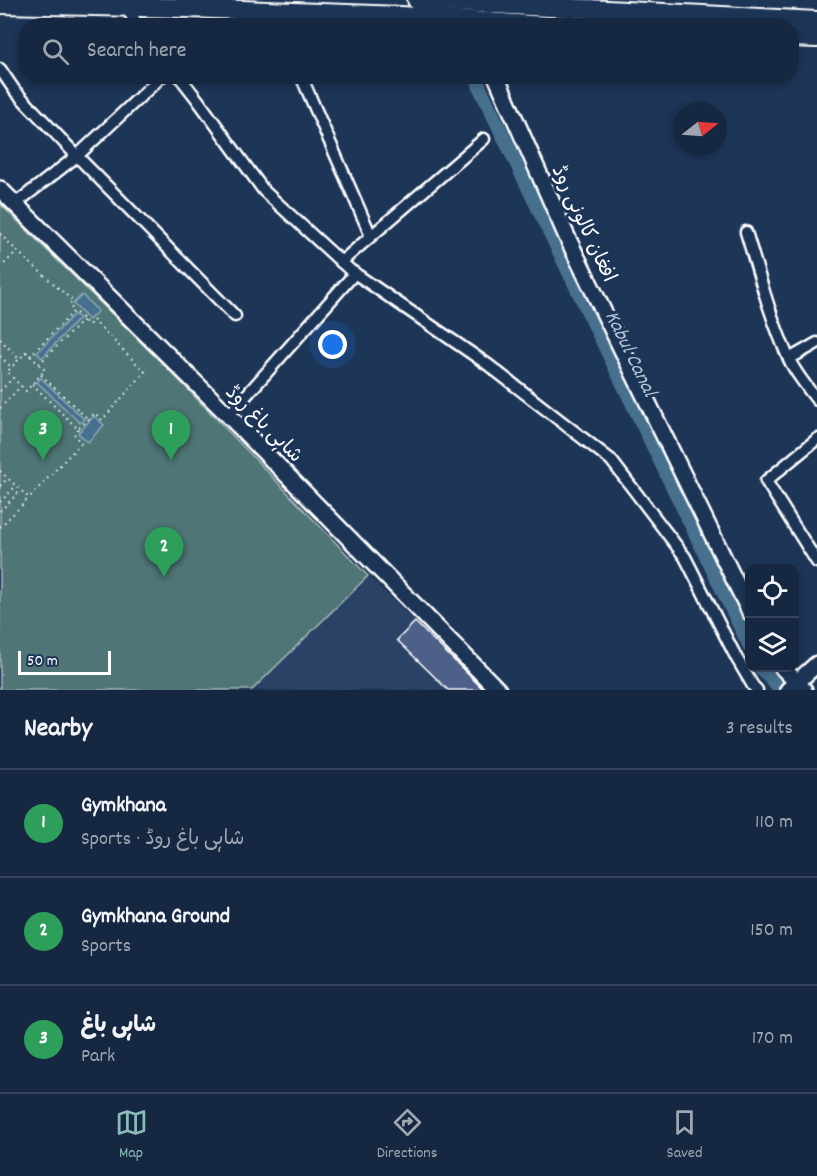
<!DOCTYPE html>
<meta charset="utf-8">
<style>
body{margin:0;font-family:Dekko,"Playpen Sans Arabic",sans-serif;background:#1f3048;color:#f1f3f6}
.controls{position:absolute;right:18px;bottom:18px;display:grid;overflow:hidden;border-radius:12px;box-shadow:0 3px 9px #0003}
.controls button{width:54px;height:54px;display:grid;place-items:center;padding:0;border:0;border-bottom:2px solid #35445a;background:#162841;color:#f1f3f6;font:30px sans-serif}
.compass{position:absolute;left:673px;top:102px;width:54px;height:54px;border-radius:50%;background:#162841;box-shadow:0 3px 9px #0003;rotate:73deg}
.scale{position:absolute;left:18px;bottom:15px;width:93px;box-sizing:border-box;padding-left:6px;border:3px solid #fff;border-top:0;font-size:16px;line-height:21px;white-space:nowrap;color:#fff;-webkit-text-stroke:4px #1d3557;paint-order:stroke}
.you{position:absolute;left:333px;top:345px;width:21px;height:21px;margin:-15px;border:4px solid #fff;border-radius:50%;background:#1a73e8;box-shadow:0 0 0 9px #1a73e833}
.badge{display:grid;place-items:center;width:39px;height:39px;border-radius:50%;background:#8bbbb9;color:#fff;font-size:20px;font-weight:700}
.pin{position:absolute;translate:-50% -50px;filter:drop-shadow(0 2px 3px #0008)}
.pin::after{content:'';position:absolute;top:32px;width:21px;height:18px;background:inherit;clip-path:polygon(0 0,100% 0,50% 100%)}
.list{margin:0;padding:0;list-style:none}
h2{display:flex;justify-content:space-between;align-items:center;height:78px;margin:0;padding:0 24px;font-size:26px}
h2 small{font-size:20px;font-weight:400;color:#9ea6b1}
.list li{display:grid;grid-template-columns:39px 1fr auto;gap:18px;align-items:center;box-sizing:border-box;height:108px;padding:0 24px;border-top:2px solid #35445a}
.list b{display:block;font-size:22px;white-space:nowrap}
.list p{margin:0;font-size:20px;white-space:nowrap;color:#9ea6b1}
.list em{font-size:20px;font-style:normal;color:#9ea6b1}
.icon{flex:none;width:33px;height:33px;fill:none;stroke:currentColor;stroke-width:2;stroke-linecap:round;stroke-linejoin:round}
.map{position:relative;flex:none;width:817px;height:690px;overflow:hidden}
.search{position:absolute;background:#162841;box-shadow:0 3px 9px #0003;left:18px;right:18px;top:18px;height:66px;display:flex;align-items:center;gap:15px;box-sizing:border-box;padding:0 21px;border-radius:24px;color:#9ea6b1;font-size:22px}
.sheet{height:402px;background:#162841}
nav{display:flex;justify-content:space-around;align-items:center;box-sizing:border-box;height:84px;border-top:2px solid #35445a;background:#162841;font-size:16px;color:#9ea6b1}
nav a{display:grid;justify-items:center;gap:3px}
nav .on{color:#8bbbb9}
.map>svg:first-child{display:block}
.built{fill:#2c4266}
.green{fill:#507576;stroke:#a8baba;stroke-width:1.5}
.water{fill:#466f8e;stroke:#90a9bb;stroke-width:1.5}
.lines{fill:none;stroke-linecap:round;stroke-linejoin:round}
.canal{stroke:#466f8e;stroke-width:14}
.building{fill:#4e6188;stroke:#fff;stroke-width:1.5}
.street-casing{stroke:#fff;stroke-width:15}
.secondary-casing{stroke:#fff;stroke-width:20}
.primary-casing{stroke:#fff;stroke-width:22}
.path{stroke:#fff;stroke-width:2;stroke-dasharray:1.5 4.5;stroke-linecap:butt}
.street{stroke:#1d3557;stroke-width:10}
.secondary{stroke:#1d3557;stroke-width:15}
.primary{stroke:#1d3557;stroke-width:18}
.labels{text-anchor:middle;stroke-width:6;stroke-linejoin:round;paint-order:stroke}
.street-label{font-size:20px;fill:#fff;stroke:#1d3557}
.water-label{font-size:21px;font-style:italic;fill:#b5c5d2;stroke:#1d3557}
</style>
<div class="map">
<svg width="817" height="690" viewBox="0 0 817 690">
<rect width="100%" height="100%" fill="#1d3557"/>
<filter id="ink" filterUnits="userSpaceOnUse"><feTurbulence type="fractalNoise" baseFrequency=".0167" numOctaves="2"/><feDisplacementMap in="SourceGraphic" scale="12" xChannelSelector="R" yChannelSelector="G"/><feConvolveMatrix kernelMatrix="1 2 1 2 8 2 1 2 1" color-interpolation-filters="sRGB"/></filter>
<g filter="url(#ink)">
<path class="built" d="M368,576L487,690H252Z"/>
<path class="green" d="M0,204L171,372L368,576L252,690H0Z"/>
<g class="water">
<path d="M82,295L98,311L89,320L73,304Z"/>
<path d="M74,314L79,318L42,358L37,353Z"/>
<path d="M41,378L84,419L80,423L37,382Z"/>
<path d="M94,416L104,425L88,442L78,433Z"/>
</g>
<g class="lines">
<g class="canal">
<path d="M477,76L480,88L750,647"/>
<path d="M761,668L781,690"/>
</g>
</g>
<path class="building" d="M415,622L484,690H448L397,640Z"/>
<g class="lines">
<defs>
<g id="street">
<path d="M125,7L139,26"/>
<path d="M279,12L282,26"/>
<path d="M0,69L15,91L77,156L235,316"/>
<path d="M179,76L197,99L264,191L350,270L487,364L611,460L685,557L737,659L753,686L757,690"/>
<path d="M301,76L371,236"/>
<path d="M15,204L77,156L162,76"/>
<path d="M746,232C759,274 770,317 788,357C795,373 807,387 817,400"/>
<path d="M341,262L484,139"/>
<path d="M789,359L817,343"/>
<path d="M228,416L355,273"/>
<path d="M817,439L766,481L817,562"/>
</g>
<g id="secondary">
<path d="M496,76L567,237L750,612"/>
<path d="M0,189L225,412L498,690"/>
<path d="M783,668L804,690"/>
<path d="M788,690L817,664"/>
</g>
<g id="primary">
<path d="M417,0L817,21"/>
<path d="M0,4L188,8L401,16L546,26"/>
<path d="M792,37L817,38"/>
</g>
</defs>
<use href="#street" class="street-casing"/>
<use href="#secondary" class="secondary-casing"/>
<use href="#primary" class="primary-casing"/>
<g class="path">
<path d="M0,234L17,251L73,301L69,305L74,311L30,356"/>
<path d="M0,268L17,251"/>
<path d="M0,339L19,359"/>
<path d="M26,352L45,370L26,391L7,372Z"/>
<path d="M0,356L11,367"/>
<path d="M39,364L83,320"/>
<path d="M41,375L88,419"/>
<path d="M32,384L78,429L95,413L102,420L145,372L93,320L89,325L74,311"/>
<path d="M0,391L13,378"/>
<path d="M0,408L21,386"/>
<path d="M0,471L29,498L81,443L74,435L78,429"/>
<path d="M0,486L8,478"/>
<path d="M0,502L16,486"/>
<path d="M0,511L20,491"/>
<path d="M0,527L29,498"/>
</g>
<use href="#street" class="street"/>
<use href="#secondary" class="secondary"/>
<use href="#primary" class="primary"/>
</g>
</g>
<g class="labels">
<g class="street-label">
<text transform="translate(585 223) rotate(65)" y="7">افغان کالونی روڈ</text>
<text transform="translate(265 423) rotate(45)" y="7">شاہی باغ روڈ</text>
</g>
<g class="water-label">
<text transform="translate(632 353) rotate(64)" y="7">Kabul Canal</text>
</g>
</g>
</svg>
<div class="controls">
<button><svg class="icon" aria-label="locate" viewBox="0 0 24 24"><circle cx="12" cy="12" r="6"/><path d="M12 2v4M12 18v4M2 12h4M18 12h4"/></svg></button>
<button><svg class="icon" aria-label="layers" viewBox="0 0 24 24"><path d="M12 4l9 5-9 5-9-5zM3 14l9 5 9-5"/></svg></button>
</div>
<svg class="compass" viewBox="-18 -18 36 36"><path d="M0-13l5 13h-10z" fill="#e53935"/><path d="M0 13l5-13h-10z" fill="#9ea6b1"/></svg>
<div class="scale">50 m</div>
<div class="you"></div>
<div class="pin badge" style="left:171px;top:460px;background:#2e9e5b">1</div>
<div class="pin badge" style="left:164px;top:577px;background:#2e9e5b">2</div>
<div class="pin badge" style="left:43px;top:460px;background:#2e9e5b">3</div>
<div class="search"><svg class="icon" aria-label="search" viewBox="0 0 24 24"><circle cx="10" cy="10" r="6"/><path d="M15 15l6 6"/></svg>Search here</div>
</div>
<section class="sheet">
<h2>Nearby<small>3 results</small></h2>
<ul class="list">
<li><span class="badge" style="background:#2e9e5b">1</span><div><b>Gymkhana</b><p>Sports · شاہی باغ روڈ</p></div><em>110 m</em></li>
<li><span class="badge" style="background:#2e9e5b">2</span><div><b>Gymkhana Ground</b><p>Sports</p></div><em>150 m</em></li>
<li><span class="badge" style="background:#2e9e5b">3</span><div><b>شاہی باغ</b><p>Park</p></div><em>170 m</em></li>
</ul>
</section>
<nav>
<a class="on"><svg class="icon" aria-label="map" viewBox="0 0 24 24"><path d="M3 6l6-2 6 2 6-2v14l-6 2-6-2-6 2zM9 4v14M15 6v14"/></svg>Map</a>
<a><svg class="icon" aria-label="directions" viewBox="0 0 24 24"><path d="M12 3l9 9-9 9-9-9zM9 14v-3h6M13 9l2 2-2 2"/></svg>Directions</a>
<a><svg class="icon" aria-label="saved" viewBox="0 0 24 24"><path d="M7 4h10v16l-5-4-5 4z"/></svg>Saved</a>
</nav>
